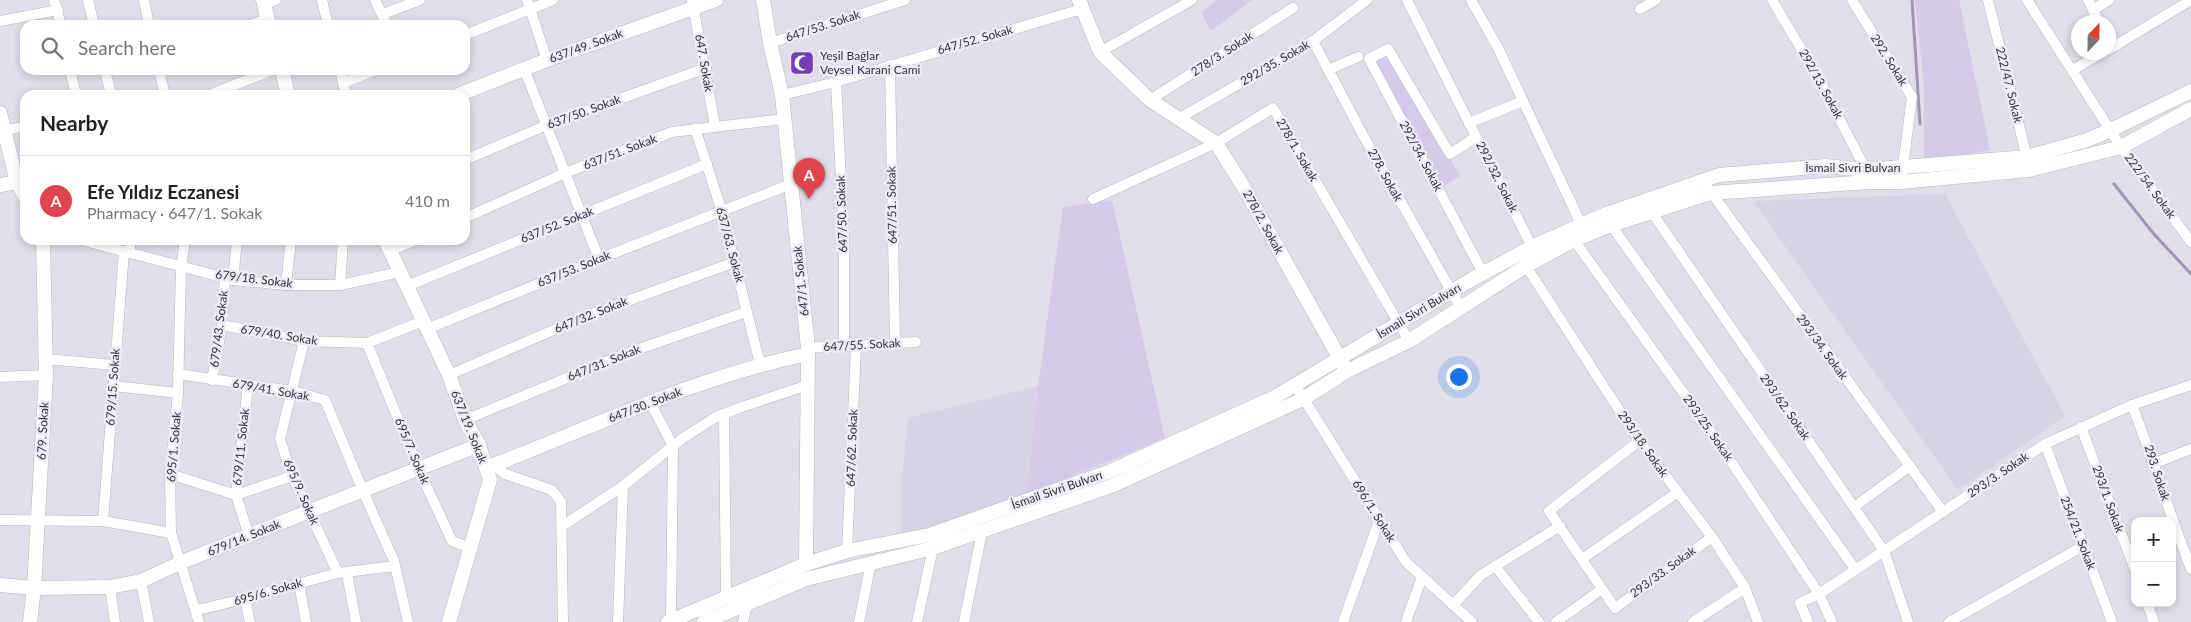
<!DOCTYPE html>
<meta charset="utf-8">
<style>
body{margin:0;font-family:Lato,sans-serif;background:#f2f2f2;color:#202124}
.controls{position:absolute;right:15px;bottom:15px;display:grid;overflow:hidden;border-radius:10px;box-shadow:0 2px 8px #0003}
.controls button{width:45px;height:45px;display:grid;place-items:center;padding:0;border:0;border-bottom:1px solid #e0e0e0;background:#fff;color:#202124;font:25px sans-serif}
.compass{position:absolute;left:2071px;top:15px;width:45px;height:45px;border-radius:50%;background:#fff;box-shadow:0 2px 8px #0003;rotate:22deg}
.you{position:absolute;left:1458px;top:376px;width:18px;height:18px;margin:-12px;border:4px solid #fff;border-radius:50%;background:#1a73e8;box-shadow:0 0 0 8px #1a73e833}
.badge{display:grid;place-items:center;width:32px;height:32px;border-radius:50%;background:#703eb5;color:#fff;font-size:16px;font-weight:700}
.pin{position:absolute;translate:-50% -41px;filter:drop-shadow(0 1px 2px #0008)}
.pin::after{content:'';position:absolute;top:26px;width:18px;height:15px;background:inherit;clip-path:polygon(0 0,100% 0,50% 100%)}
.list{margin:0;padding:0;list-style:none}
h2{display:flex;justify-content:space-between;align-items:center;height:65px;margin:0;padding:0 20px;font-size:21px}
h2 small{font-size:16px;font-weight:400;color:#757577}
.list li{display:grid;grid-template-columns:32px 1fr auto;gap:15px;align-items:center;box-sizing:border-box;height:90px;padding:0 20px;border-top:1px solid #e0e0e0}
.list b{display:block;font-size:19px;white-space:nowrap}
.list p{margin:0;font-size:16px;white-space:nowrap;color:#757577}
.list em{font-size:16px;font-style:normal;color:#757577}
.icon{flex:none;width:28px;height:28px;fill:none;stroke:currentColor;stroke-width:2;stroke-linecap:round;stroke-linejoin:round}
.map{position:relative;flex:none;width:2191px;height:622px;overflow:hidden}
.search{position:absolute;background:#fff;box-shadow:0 2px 8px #0003;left:20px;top:20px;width:450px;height:55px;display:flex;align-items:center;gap:12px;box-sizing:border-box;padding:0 18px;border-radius:15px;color:#757577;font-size:19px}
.panel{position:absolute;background:#fff;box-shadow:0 2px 8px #0003;left:20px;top:90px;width:450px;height:155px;border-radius:15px}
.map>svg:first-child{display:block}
.built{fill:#d8d2e5}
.green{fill:#d4cbea}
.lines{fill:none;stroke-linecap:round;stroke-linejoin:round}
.stream{stroke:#a097b6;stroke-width:3}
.street-casing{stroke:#b8b5c0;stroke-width:11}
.secondary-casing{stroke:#b8b5c0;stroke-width:15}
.street{stroke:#fff;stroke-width:10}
.secondary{stroke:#fff;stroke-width:14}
.labels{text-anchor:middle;stroke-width:5;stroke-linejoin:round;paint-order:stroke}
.street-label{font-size:12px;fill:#343338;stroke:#eeeaf7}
.poi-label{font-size:12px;fill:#343338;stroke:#eeeaf7;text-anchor:start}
</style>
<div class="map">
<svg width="2191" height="622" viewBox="0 0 2191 622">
<rect width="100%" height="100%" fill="#e1dde9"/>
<g class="built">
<path d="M1945,194L2065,416L1958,490L1753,201Z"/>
<path d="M1038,386L1026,495L901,536L902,477L908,418Z"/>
</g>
<g class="green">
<path d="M1217,0H1252L1211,31L1201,12Z"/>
<path d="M1915,0H1959L1990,150L1924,161V87Z"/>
<path d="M1388,49L1460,176L1441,188L1369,59Z"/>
<path d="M1112,200L1165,438L1026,495L1038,386L1063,207Z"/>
</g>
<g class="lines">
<g class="stream">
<path d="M1912,0L1920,124"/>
<path d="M2114,184L2153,233L2191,274"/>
</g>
<defs>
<g id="street">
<path d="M54,0L61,25"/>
<path d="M88,0L94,25"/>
<path d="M144,0L149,25"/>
<path d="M322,0L328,25"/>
<path d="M375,0L387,25"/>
<path d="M527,0L547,60"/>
<path d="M692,0L715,126"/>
<path d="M1407,0L1532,247"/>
<path d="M1471,0L1498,48L1582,226"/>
<path d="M1772,0L1815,72L1866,170"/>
<path d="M1852,0L1912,97L1901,182"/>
<path d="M1988,0L2028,162"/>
<path d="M2027,0L2121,147L2191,242"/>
<path d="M2088,0L2099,22"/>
<path d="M264,4L276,0"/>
<path d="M1640,9L1656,0"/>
<path d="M2093,10L2109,0"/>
<path d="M383,14L420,0"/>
<path d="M0,21L58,10"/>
<path d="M250,25L267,19"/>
<path d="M465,35L553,0"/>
<path d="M1313,41L1364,137L1461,308"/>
<path d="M770,43L905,0"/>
<path d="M2108,50L2191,0"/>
<path d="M1100,52L1192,0"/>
<path d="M890,65L895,344"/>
<path d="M70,70L76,95"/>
<path d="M105,70L111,95"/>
<path d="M159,70L165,95"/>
<path d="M340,70L346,95"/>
<path d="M1328,70L1358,57"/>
<path d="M2073,70L2103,52"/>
<path d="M525,71L599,259"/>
<path d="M836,82L844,239V346"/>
<path d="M343,83L376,70"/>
<path d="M209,95L273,70"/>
<path d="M782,95L836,82L1082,9"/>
<path d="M1150,100L1293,8"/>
<path d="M1178,119L1313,41L1367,0"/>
<path d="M1469,123L1523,101"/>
<path d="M695,128L722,212L760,364"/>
<path d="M4,131L25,126"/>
<path d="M1476,137L1450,154L1388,49L1369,59L1483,273"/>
<path d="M465,160L547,125L706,68"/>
<path d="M1708,188L1943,512"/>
<path d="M1093,199L1216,143L1273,108L1409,341"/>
<path d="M1649,208L1884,551L1908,622"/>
<path d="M465,218L565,173L672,132L784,119"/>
<path d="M1611,225L1855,569"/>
<path d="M81,240L233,280L286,285H340L400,272"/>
<path d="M130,240V253"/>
<path d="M185,240L181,267L178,393L170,474L171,533L199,622"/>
<path d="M1574,240L1712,433L1819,594L1832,622"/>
<path d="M390,251L416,240"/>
<path d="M1526,266L1639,441L1712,537L1745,588L1758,622"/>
<path d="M233,280L237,240"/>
<path d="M286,285L291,240"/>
<path d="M340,285L343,240"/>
<path d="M407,286L707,164"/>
<path d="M222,325L304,341L367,343L423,321"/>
<path d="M427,329L599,259L791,184"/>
<path d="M304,341L280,439L292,476L338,573L395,566"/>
<path d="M367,343L419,470L452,541L470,548"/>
<path d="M808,348L916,342"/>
<path d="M46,359L114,365"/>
<path d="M178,374L292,391L325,400L363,491L394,561L408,622"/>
<path d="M449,375L591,314L735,262"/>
<path d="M0,377L46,375"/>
<path d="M212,380L222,325L225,278"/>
<path d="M248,385L236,495L249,536"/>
<path d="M1295,385L1406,562L1472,622"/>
<path d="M113,386L178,393"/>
<path d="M650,402L673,446L671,620"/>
<path d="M2132,405C2153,459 2170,515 2191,569"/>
<path d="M724,414L726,598"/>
<path d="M465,420L630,352L746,312"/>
<path d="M2081,427L2135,570"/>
<path d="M1639,441L1549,511L1615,608L1712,537"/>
<path d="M2045,444L2112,622"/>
<path d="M2155,463L2191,449"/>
<path d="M493,465L505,474L552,490L561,502L563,622"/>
<path d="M170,474L236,495L292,476"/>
<path d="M1854,507L1910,466"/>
<path d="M0,520L103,521L171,533"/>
<path d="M103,521L124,252"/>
<path d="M562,526L623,486L683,438L716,417L739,408L808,385"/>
<path d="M847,551L856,346"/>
<path d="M1582,559L1678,492"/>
<path d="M1495,566L1539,622"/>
<path d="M347,574L356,622"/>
<path d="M141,581L149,622"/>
<path d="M299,583L306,622"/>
<path d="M110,587L115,622"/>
<path d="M245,600L250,622"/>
<path d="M2147,603L2154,622"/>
<path d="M1453,605L1481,575L1560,526"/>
<path d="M197,610C245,600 291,585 338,573"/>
<path d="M618,622L623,486"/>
<path d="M743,622L747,604"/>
<path d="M859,622L871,563"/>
<path d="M917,622L933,548"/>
<path d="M964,622L982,531"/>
<path d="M1343,622L1379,521"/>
<path d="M1406,622L1422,577"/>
<path d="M1556,622L1602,589"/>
<path d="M1693,622L1745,588"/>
<path d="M1808,622L1800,603L1819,594L2045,444L2132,405L2191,385"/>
<path d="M1949,622L2083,546"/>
</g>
<g id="secondary">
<path d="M263,0L269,25"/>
<path d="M763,0L770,43L782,95L808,348L806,564"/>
<path d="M1079,0L1100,52L1150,100L1216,143L1243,186L1344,366"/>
<path d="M282,70L288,95"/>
<path d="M458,95L547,60L716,0"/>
<path d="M0,113L17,182L25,197"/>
<path d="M0,185L24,181"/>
<path d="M385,240L449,375L465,420L479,445L490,480L449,622"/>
<path d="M486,468C593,427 695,377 808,354"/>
<path d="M0,585L34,588L110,587L141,581L182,562L310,511L479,445"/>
<path d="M30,622L34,588L46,375L43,240"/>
<path d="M668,622L806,564L847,551L929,535L1111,471L1273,398L1474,278L1532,247L1606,214L1719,175L1826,166L1866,170L2027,157L2087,140L2111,130L2191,91"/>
<path d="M704,622L806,579L933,548L1114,485L1303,399L1347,371L1409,341L1526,266L1574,240L1611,225L1710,193L1869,182H1901L2029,170L2121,147L2191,109"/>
</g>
</defs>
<use href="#street" class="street-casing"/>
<use href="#secondary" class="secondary-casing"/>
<use href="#street" class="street"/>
<use href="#secondary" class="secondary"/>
</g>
<defs>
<symbol id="mosque-square" viewBox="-11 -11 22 22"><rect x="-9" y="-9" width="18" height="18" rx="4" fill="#703eb5" stroke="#eeeaf7"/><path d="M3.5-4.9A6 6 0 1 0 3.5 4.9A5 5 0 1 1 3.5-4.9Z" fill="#fff"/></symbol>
</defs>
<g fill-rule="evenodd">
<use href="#mosque-square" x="788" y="49" width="28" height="28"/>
</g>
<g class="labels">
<g class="street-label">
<text transform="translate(823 26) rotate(-18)" y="4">647/53. Sokak</text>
<text transform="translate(975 40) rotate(-16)" y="4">647/52. Sokak</text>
<text transform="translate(586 46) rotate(-20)" y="4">637/49. Sokak</text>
<text transform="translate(1222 54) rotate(-33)" y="4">278/3. Sokak</text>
<text transform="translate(1889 60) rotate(58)" y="4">292. Sokak</text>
<text transform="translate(704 63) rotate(80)" y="4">647. Sokak</text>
<text transform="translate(1275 63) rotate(-30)" y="4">292/35. Sokak</text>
<text transform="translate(1821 84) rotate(61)" y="4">292/13. Sokak</text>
<text transform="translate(2009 85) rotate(76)" y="4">222/47. Sokak</text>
<text transform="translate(584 112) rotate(-20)" y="4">637/50. Sokak</text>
<text transform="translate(1297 150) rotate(60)" y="4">278/1. Sokak</text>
<text transform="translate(620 152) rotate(-21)" y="4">637/51. Sokak</text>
<text transform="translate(1421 156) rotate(62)" y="4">292/34. Sokak</text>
<text x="1853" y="172">İsmail Sivri Bulvarı</text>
<text transform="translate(1385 175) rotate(61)" y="4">278. Sokak</text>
<text transform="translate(1497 177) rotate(63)" y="4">292/32. Sokak</text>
<text transform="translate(2150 186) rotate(54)" y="4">222/54. Sokak</text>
<text transform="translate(892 205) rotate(-91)" y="4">647/51. Sokak</text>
<text transform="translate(842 214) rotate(-92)" y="4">647/50. Sokak</text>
<text transform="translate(1263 222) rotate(61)" y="4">278/2. Sokak</text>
<text transform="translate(557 225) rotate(-22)" y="4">637/52. Sokak</text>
<text transform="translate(730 245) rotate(75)" y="4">637/63. Sokak</text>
<text transform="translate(574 269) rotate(-22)" y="4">637/53. Sokak</text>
<text transform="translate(254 279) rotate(7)" y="4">679/18. Sokak</text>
<text transform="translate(801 281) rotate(-96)" y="4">647/1. Sokak</text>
<text transform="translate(1419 311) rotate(-31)" y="4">İsmail Sivri Bulvarı</text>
<text transform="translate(591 315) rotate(-22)" y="4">647/32. Sokak</text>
<text transform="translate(219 329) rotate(-83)" y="4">679/43. Sokak</text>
<text transform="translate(279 335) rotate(9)" y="4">679/40. Sokak</text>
<text transform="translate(862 345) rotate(-3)" y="4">647/55. Sokak</text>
<text transform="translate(1822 347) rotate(54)" y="4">293/34. Sokak</text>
<text transform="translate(604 363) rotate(-22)" y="4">647/31. Sokak</text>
<text transform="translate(113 387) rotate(-86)" y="4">679/15. Sokak</text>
<text transform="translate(271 390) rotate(10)" y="4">679/41. Sokak</text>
<text transform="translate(645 405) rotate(-21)" y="4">647/30. Sokak</text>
<text transform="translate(1785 407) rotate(55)" y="4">293/62. Sokak</text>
<text transform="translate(469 427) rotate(68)" y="4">637/19. Sokak</text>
<text transform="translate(1708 428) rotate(55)" y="4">293/25. Sokak</text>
<text transform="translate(43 431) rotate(-87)" y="4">679. Sokak</text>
<text transform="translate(1643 444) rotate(55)" y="4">293/18. Sokak</text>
<text transform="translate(174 447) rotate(-85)" y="4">695/1. Sokak</text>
<text transform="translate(241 447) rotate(-84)" y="4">679/11. Sokak</text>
<text transform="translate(852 448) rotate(-88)" y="4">647/62. Sokak</text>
<text transform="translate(412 451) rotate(67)" y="4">695/7. Sokak</text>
<text transform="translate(2157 473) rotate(72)" y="4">293. Sokak</text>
<text transform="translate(1998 475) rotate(-34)" y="4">293/3. Sokak</text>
<text transform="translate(1057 490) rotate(-19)" y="4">İsmail Sivri Bulvarı</text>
<text transform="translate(301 492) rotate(66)" y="4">695/9. Sokak</text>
<text transform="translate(2108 499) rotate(70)" y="4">293/1. Sokak</text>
<text transform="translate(1374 511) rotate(58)" y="4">696/1. Sokak</text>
<text transform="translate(2078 533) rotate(69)" y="4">254/21. Sokak</text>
<text transform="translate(244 538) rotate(-22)" y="4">679/14. Sokak</text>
<text transform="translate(1663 572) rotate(-36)" y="4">293/33. Sokak</text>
<text transform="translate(268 592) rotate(-16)" y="4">695/6. Sokak</text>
</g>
<g class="poi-label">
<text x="820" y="60">Yeşil Bağlar<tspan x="820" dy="14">Veysel Karani Cami</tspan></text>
</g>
</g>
</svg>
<div class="controls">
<button>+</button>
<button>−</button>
</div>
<svg class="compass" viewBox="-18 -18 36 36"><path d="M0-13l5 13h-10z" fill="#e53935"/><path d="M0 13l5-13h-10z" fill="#757577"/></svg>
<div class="you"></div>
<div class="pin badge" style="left:809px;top:199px;background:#e0444e">A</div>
<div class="search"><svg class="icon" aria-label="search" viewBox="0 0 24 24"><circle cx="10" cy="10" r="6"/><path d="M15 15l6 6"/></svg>Search here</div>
<section class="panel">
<h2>Nearby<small></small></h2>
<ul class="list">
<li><span class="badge" style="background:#e0444e">A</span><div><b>Efe Yıldız Eczanesi</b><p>Pharmacy · 647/1. Sokak</p></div><em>410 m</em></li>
</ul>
</section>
</div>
